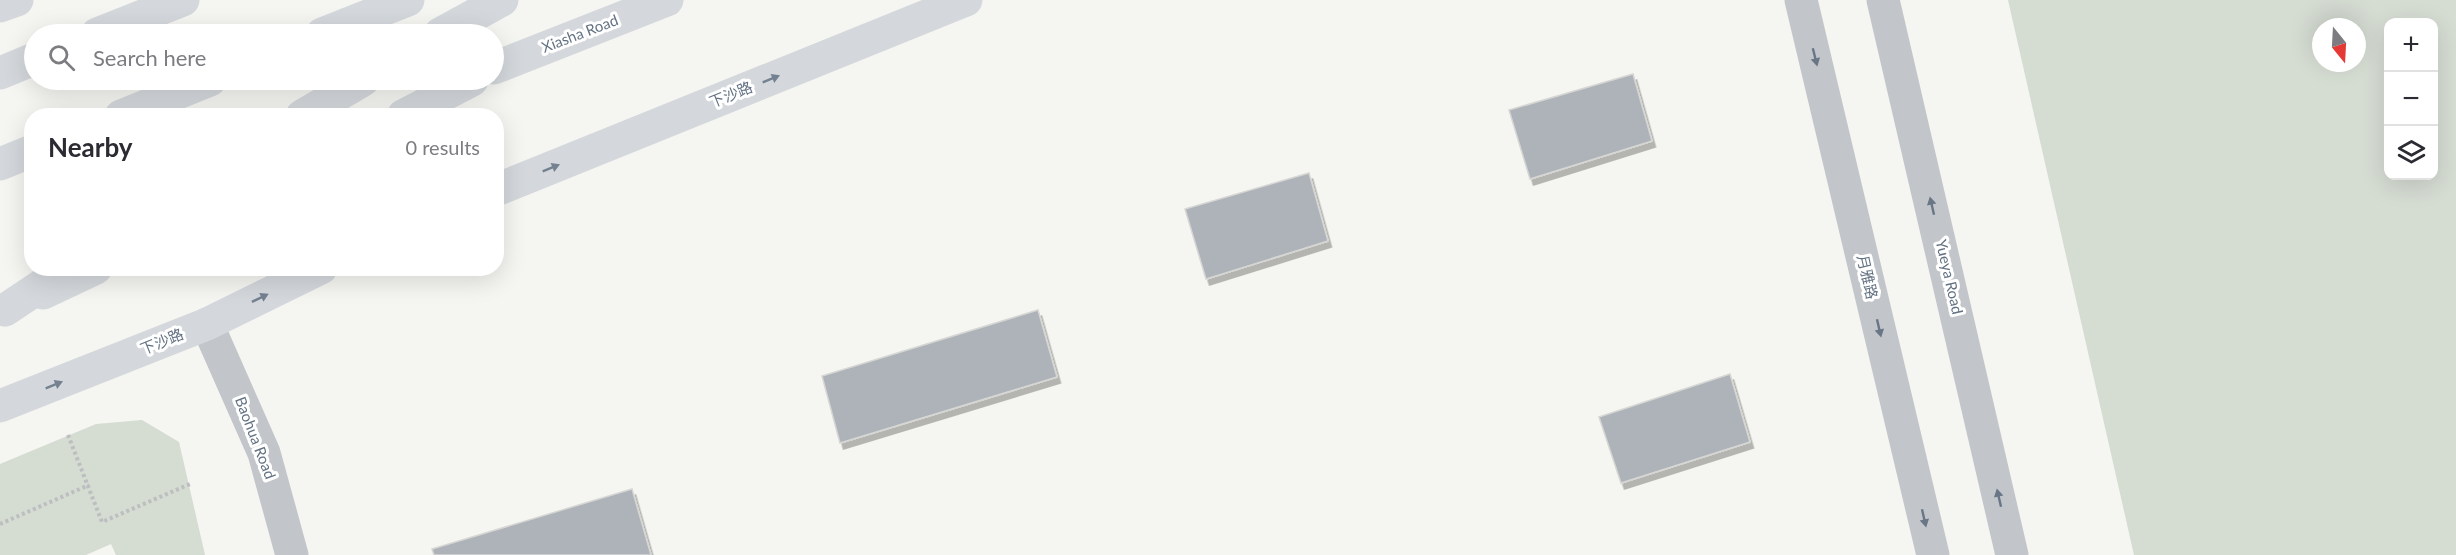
<!DOCTYPE html>
<meta charset="utf-8">
<style>
body{margin:0;font-family:Lato,"Noto Sans SC",sans-serif;background:#f7f7f7;color:#2b2b33}
.controls{position:absolute;right:18px;top:18px;display:grid;overflow:hidden;border-radius:12px;box-shadow:0 6px 24px #0002}
.controls button{width:54px;height:54px;display:grid;place-items:center;padding:0;border:0;border-bottom:2px solid #e1e1e2;background:#fff;color:#2b2b33;font:30px sans-serif}
.compass{position:absolute;left:2312px;top:18px;width:54px;height:54px;border-radius:50%;background:#fff;box-shadow:0 6px 24px #0002;rotate:162deg}
.list{margin:0;padding:0;list-style:none}
h2{display:flex;justify-content:space-between;align-items:center;height:78px;margin:0;padding:0 24px;font-size:26px}
h2 small{font-size:20px;font-weight:400;color:#7c7c81}
.icon{flex:none;width:33px;height:33px;fill:none;stroke:currentColor;stroke-width:2;stroke-linecap:round;stroke-linejoin:round}
.map{position:relative;flex:none;width:2456px;height:555px;overflow:hidden}
.search{position:absolute;background:#fff;box-shadow:0 6px 24px #0002;left:24px;top:24px;width:480px;height:66px;display:flex;align-items:center;gap:15px;box-sizing:border-box;padding:0 21px;border-radius:33px;color:#7c7c81;font-size:22px}
.panel{position:absolute;background:#fff;box-shadow:0 6px 24px #0002;left:24px;top:108px;width:480px;height:168px;border-radius:24px}
.map>svg:first-child{display:block}
.green{fill:#d5dcd2;fill-rule:evenodd}
.building{fill:#adb3b9;stroke:#d6d6d4;stroke-width:1.5;filter:url(#shadow)}
.lines{fill:none;stroke-linecap:round;stroke-linejoin:round}
.path{stroke:#bcbec0;stroke-width:4;stroke-dasharray:3 3;stroke-linecap:butt}
.minor{stroke:#c2c5c9;stroke-width:33}
.tertiary{stroke:#c2c5c9;stroke-width:33}
.secondary{stroke:#d4d8dc;stroke-width:33}
.primary{stroke:#d4d8dc;stroke-width:33}
.trunk{stroke:#d4d8dc;stroke-width:33}
.oneway{fill:#687686}
.oneway2{fill:#748190}
.labels{text-anchor:middle;stroke-width:6;stroke-linejoin:round;paint-order:stroke}
.street-label{font-size:15px;fill:#637282;stroke:#fff}
</style>
<div class="map">
<svg width="2456" height="555" viewBox="0 0 2456 555">
<defs>
<filter id="shadow"><feDropShadow dx="3.5" dy="6" stdDeviation="0" flood-color="#0004"/></filter>
</defs>
<rect width="100%" height="100%" fill="#f5f5f1"/>
<g class="green">
<path d="M2008,0H2456V555H2134ZM2388,22H2434V176H2388ZM2321,27H2357V63H2321Z"/>
<path d="M142,420L179,442L205,555H116L111,544L86,555H0V464L96,424Z"/>
</g>
<g class="building">
<path d="M1633,74L1652,141L1530,179L1509,110Z"/>
<path d="M1309,173L1328,241L1206,279L1185,209Z"/>
<path d="M1038,310L1057,377L840,443L822,376Z"/>
<path d="M1730,374L1750,442L1621,483L1599,417Z"/>
<path d="M632,489L651,555H434L432,549Z"/>
</g>
<g class="lines">
<g class="path">
<path d="M68,435L102,522L190,484"/>
<path d="M0,524L89,485"/>
</g>
<path class="minor" d="M207,324L264,453L292,555"/>
<g class="tertiary">
<path d="M1801,0L1933,555"/>
<path d="M1883,0L2012,555"/>
</g>
<g class="secondary">
<path d="M496,190L966,0"/>
<path d="M0,406L207,324L321,268"/>
</g>
<g class="primary">
<path d="M494,68L667,0"/>
<path d="M403,116L472,80"/>
<path d="M43,293L96,268"/>
</g>
<g class="trunk">
<path d="M0,6L17,0"/>
<path d="M97,34L183,0"/>
<path d="M322,34L408,0"/>
<path d="M440,34L502,0"/>
<path d="M0,73L34,59"/>
<path d="M121,116L210,80"/>
<path d="M302,116L363,80"/>
<path d="M0,164L32,151"/>
<path d="M5,310L68,268"/>
</g>
</g>
<defs><path id="oneway-solid" d="M-6-.8H1V-3.2L6.5 0L1 3.2V.8H-6Z" transform="scale(1.5)"/></defs>
<g class="oneway">
<use href="#oneway-solid" transform="translate(1815 57) rotate(76)"/>
<use href="#oneway-solid" transform="translate(1932 206) rotate(-103)"/>
<use href="#oneway-solid" transform="translate(1879 328) rotate(77)"/>
<use href="#oneway-solid" transform="translate(1999 498) rotate(-103)"/>
<use href="#oneway-solid" transform="translate(1924 518) rotate(77)"/>
</g>
<g class="oneway2">
<use href="#oneway-solid" transform="translate(771 79) rotate(-22)"/>
<use href="#oneway-solid" transform="translate(551 168) rotate(-22)"/>
<use href="#oneway-solid" transform="translate(260 298) rotate(-26)"/>
<use href="#oneway-solid" transform="translate(54 385) rotate(-22)"/>
</g>
<g class="labels">
<g class="street-label">
<text transform="translate(580 34) rotate(-21)" y="5">Xiasha Road</text>
<text transform="translate(731 95) rotate(-22)" y="5">下沙路</text>
<text transform="translate(1867 277) rotate(77)" y="5">月雅路</text>
<text transform="translate(1949 277) rotate(77)" y="5">Yueya Road</text>
<text transform="translate(162 342) rotate(-22)" y="5">下沙路</text>
<text transform="translate(255 438) rotate(69)" y="5">Baohua Road</text>
</g>
</g>
</svg>
<div class="controls">
<button>+</button>
<button>−</button>
<button><svg class="icon" aria-label="layers" viewBox="0 0 24 24"><path d="M12 4l9 5-9 5-9-5zM3 14l9 5 9-5"/></svg></button>
</div>
<svg class="compass" viewBox="-18 -18 36 36"><path d="M0-13l5 13h-10z" fill="#e53935"/><path d="M0 13l5-13h-10z" fill="#7c7c81"/></svg>
<div class="search"><svg class="icon" aria-label="search" viewBox="0 0 24 24"><circle cx="10" cy="10" r="6"/><path d="M15 15l6 6"/></svg>Search here</div>
<section class="panel">
<h2>Nearby<small>0 results</small></h2>
<ul class="list">
</ul>
</section>
</div>
